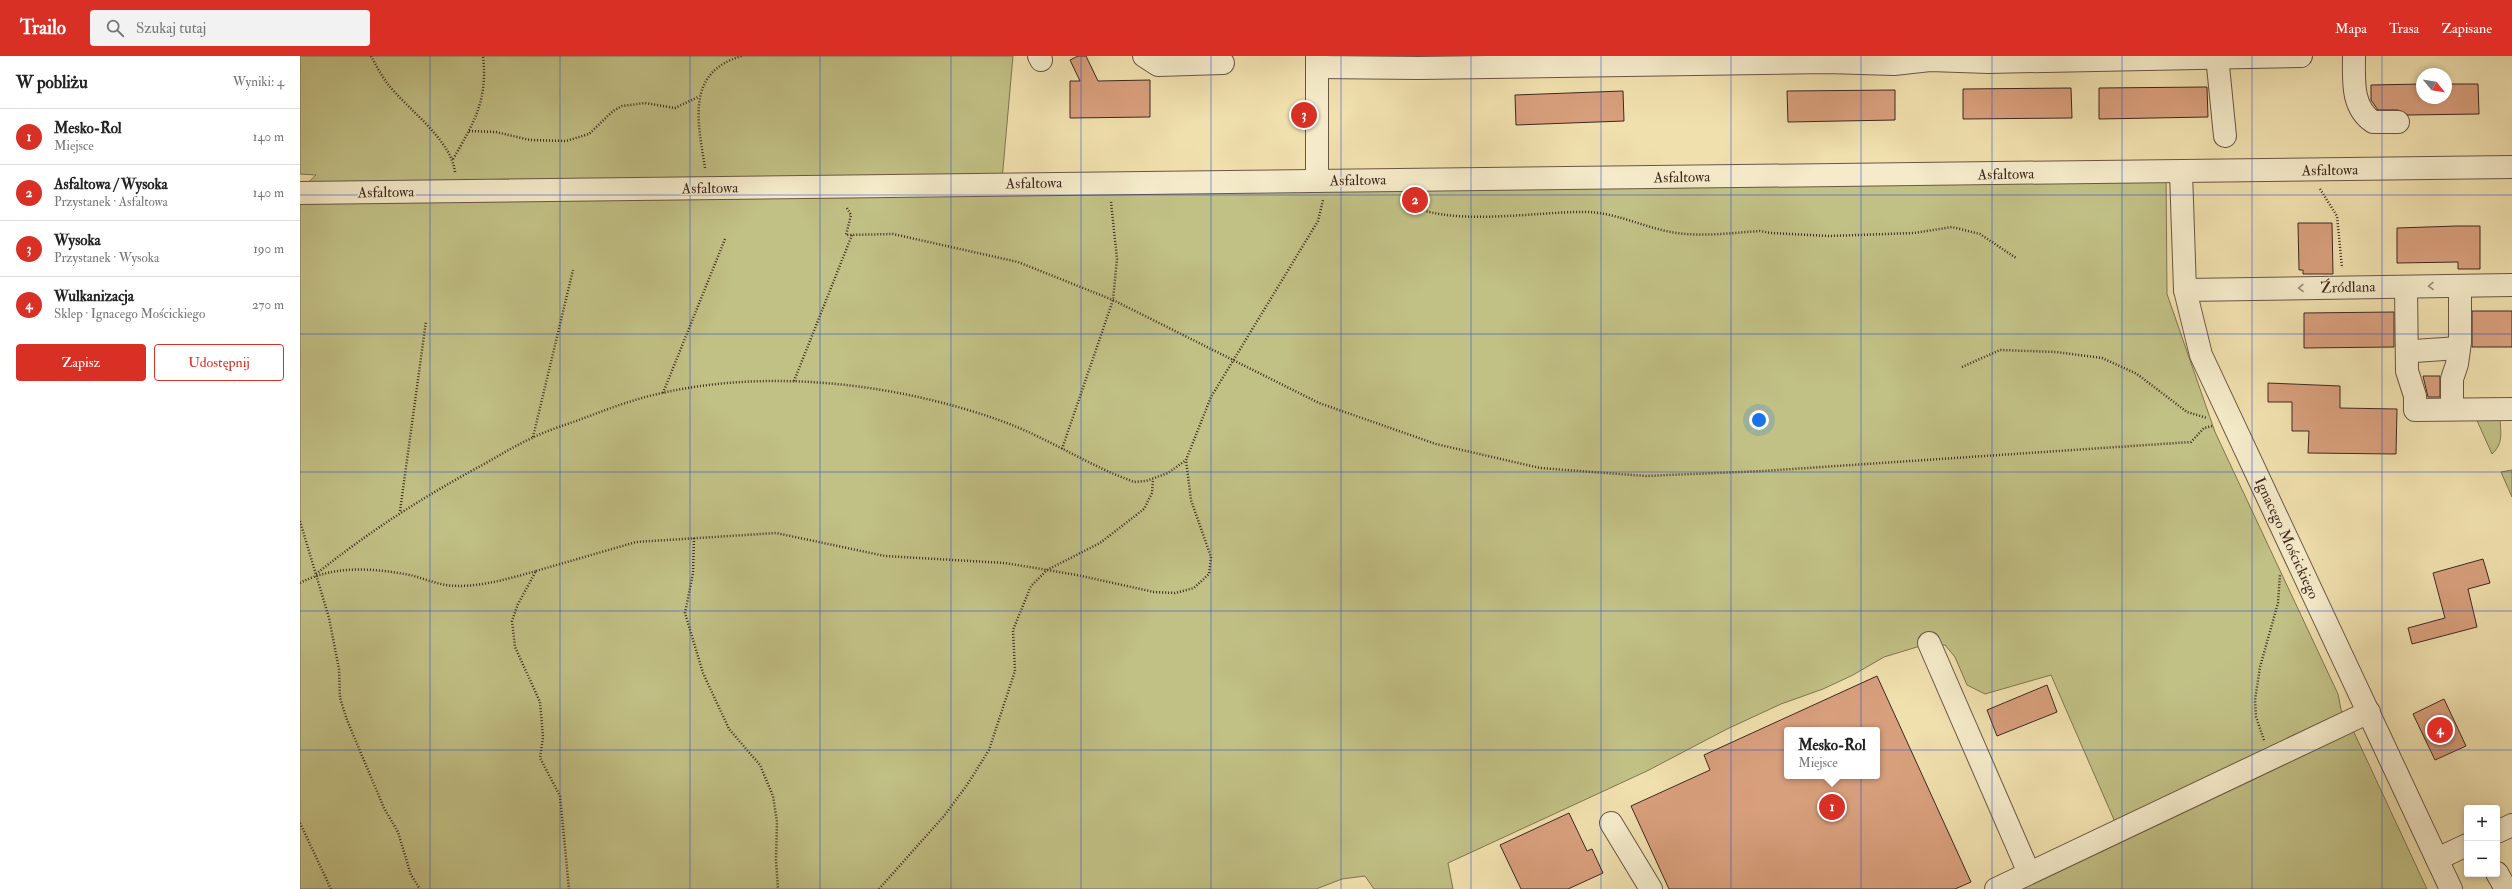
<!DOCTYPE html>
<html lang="pl">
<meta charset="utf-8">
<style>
body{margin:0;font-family:"IM FELL Double Pica",serif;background:#f2f2f2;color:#222}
.controls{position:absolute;right:12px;bottom:12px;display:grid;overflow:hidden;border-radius:4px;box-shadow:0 2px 6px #0003}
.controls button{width:36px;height:36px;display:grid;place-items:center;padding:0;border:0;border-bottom:1px solid #e0e0e0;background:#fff;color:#222;font:20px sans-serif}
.compass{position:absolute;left:2116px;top:12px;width:36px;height:36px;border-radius:50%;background:#fff;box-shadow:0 2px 6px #0003;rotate:120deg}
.you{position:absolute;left:1459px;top:364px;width:14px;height:14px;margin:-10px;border:3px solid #fff;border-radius:50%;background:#1a73e8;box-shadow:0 0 0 6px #1a73e833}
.badge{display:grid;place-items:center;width:26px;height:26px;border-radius:50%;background:#d93025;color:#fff;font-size:13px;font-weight:700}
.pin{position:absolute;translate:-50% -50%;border:2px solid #fff;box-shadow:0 1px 4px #0006}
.popup{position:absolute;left:1484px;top:671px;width:96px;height:52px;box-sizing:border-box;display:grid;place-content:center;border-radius:4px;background:#fff;filter:drop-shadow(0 1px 3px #0005);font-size:13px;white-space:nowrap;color:#767676}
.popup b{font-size:15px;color:#222}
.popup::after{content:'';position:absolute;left:50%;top:100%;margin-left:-8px;border:8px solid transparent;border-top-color:#fff}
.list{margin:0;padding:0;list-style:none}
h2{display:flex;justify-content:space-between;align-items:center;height:52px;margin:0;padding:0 16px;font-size:17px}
h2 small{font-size:13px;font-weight:400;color:#767676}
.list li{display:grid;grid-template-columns:26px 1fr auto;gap:12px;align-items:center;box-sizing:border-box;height:56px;padding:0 16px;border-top:1px solid #e0e0e0}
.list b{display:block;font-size:15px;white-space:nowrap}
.list p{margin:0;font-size:13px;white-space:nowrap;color:#767676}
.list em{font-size:13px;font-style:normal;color:#767676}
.actions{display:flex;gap:8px;padding:12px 16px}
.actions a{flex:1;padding:9px 0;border:1px solid #d93025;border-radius:4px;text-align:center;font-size:14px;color:#d93025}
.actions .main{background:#d93025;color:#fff}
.icon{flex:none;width:22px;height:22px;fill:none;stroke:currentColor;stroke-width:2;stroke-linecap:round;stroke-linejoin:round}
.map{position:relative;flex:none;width:2212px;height:833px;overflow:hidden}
header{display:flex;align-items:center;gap:24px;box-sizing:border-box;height:56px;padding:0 20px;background:#d93025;color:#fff}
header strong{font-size:19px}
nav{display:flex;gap:22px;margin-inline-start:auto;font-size:14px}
.search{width:280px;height:36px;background:#f2f2f2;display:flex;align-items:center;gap:10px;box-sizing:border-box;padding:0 14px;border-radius:4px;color:#767676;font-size:15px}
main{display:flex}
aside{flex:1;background:#fff}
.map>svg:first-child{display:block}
.green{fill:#c1c085;stroke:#807452}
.building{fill:#d89f7c;stroke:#3e2820;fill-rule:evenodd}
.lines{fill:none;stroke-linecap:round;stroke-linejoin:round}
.minor-casing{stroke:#6a5644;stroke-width:24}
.path{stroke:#3e2820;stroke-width:2.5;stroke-dasharray:1 2;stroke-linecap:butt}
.minor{stroke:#f5ebca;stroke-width:22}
.oneway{stroke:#9a8a75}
.grid{fill:none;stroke:#1d4ed8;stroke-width:1;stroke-opacity:0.55}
.labels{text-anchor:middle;stroke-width:3;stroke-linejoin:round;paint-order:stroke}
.street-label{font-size:15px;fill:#3e2820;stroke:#f5ebca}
</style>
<header>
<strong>Trailo</strong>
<div class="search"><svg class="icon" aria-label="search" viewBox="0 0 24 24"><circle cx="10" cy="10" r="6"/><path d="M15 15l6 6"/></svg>Szukaj tutaj</div>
<nav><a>Mapa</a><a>Trasa</a><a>Zapisane</a></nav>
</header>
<main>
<aside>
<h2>W pobliżu<small>Wyniki: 4</small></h2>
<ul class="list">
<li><span class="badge">1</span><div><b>Mesko-Rol</b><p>Miejsce</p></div><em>140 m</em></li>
<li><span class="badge">2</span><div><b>Asfaltowa / Wysoka</b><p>Przystanek · Asfaltowa</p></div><em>140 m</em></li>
<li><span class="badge">3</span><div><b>Wysoka</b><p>Przystanek · Wysoka</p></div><em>190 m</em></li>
<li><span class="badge">4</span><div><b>Wulkanizacja</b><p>Sklep · Ignacego Mościckiego</p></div><em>270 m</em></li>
</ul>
<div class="actions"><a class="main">Zapisz</a><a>Udostępnij</a></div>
</aside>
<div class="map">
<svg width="2212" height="833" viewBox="0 0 2212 833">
<rect width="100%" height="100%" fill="#f0e0ae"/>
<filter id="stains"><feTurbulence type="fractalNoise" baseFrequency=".005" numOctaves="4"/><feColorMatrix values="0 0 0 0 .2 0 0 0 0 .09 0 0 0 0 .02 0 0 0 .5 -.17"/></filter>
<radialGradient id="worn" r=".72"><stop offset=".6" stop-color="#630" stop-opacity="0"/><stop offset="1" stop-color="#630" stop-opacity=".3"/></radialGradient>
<g class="green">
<path d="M0,0H713L702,124L1866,113L1867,238L1915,376L2038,638L2042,658L1815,766L1751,619L1685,638L1667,629L1655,601L1645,589L1617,591L1584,601L1553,619L1523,633L1481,648L1427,673L1347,715L1148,807L1153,833H1074L1065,820L1042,823L1016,833H0V134L16,119L0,118Z"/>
<path d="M2170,349L2200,364C2201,378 2203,388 2192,398Z"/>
<path d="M2212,414V441L2201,416Z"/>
<path d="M2051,670L2127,833H1706Z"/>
</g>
<g class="building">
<path d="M778,0H786L798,25L850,24V61L770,62V25H780L770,4Z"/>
<path d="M2122,28V42H2146V28H2178L2179,58L2108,59L2098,54H2078L2071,44V29Z"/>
<path d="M1907,31L1908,61L1799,63V32Z"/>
<path d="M1771,32L1772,62L1663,63V33Z"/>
<path d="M1595,34V64L1488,66L1487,35Z"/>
<path d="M1323,35L1324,65L1216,69L1215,39Z"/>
<path d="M1998,167H2032L2033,218H2003V214H1999Z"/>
<path d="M2157,170H2180V213H2158V206L2097,207V172Z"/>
<rect x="2172" y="255" width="40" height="36"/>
<path d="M2094,256V291L2004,292V257Z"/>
<path d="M2123,320H2140V341H2128Z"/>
<path d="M1968,327L2040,330V352L2097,353L2096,398L2008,397L2009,375H1992V346H1968Z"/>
<path d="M2183,503L2190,527L2168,533L2177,571L2112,588L2108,572L2145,562L2133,517Z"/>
<path d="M1577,620L1671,826L1655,833H1369L1331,750L1410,714L1404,699ZM1487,674H1577V720H1487Z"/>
<path d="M1747,629L1757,656L1697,680L1687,654Z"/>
<path d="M2144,643L2166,690L2135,704L2113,658Z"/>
<path d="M1269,757L1287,795L1292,793L1303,817L1268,833H1221L1200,789Z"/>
</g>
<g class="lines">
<defs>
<g id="minor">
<path d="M739,0L741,4"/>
<path d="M844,0L858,9L923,7"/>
<path d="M1917,0L1925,80"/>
<path d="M2054,0C2054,24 2051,51 2073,66H2098"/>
<path d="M1017,11L1119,12L1527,6L1594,8L1630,4L1688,6L2001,0"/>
<path d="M1881,116L1885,234L1901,299L2151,833"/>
<path d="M1017,125V0"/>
<path d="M0,137L2212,111"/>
<path d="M2106,231L2107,315L2115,340V354L2212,353"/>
<path d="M1885,234L2212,229"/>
<path d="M2114,295L2159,292"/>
<path d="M2152,353V323L2157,308L2160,286V230"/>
<path d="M1629,587L1729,817"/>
<path d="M1311,767L1351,833"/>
<path d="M2197,776L2212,769"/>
<path d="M2137,803L2167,789"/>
<path d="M2197,817L2206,833"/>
<path d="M1696,833L2069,656"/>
</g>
</defs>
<use href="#minor" class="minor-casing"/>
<g class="path">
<path d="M71,0C76,9 81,19 87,27C107,53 151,83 155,116"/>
<path d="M169,75L196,76L230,84L266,85L289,78L313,55L322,50L345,47L375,52L398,41"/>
<path d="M153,103C174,67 188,44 183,0"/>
<path d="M405,112C398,66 385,16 442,0"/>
<path d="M2020,133L2037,160L2042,212"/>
<path d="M1105,145C1141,173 1239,155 1284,156C1314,156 1338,169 1366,175C1397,182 1429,177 1460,175L1471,177L1530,180L1614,177L1652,171L1680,178L1716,202"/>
<path d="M547,152L551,159L546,179L593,178L718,206L813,244L1019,347L1136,388L1240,412L1346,420L1463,415L1891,386L1904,372L1912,370"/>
<path d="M1662,311L1700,294L1756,296L1802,302L1837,318L1887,356L1907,362"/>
<path d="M494,325L552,179"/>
<path d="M363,337L425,183"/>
<path d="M233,381L273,214"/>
<path d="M762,393L813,244L817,203L811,146"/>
<path d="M100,455L126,265"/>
<path d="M0,465L29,562L39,613L40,642L47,664L84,752L98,776L111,819L120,833"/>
<path d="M394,482L393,517L385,557L403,617L429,673L460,709L473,740L477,766L476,804L478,833"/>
<path d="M236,515L336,486L476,477L585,500L705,507L777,519L854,536L875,537L894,532L909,518L911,501L891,444L886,404"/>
<path d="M16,518C66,478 118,444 175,413C194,403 212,391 232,382C246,375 262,370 276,365C298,357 320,348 342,342C454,311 587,325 696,363C737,377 775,401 814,418L834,426L846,425L868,417L886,404L911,341L1018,165L1023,144"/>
<path d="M0,527C34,509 73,512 110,519C122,522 134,527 146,529C174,533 208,523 236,515L218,548L212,565L215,591L240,646L243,681L240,702L260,740L269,833"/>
<path d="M1964,684L1956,661L1955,644L1960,611L1978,547L1980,518"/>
<path d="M0,767L31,833"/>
<path d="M579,833L644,760L667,729L689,694L715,615L713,574L731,530L747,514L800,487L844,453L852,437L853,424"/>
</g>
<use href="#minor" class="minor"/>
</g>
<defs><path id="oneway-chevron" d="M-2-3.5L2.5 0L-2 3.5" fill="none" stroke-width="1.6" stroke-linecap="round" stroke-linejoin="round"/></defs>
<g class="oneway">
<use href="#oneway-chevron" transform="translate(2131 230) rotate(179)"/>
<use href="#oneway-chevron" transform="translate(2001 232) rotate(179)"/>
</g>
<path class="grid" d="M130,0V833M260,0V833M390,0V833M520,0V833M651,0V833M781,0V833M911,0V833M1041,0V833M1171,0V833M1301,0V833M1431,0V833M1561,0V833M1692,0V833M1822,0V833M1952,0V833M2082,0V833M0,139H2212M0,278H2212M0,416H2212M0,555H2212M0,694H2212"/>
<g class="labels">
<g class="street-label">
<text transform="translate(2030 114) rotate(-1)" y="5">Asfaltowa</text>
<text transform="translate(1706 118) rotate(-1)" y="5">Asfaltowa</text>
<text transform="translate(1382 121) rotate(-1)" y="5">Asfaltowa</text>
<text transform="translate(1058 124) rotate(-1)" y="5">Asfaltowa</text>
<text transform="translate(734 127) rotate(-1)" y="5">Asfaltowa</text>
<text transform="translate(410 132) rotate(-1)" y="5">Asfaltowa</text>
<text transform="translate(86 136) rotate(-1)" y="5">Asfaltowa</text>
<text transform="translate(2048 231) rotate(-1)" y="5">Źródlana</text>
<text transform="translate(1987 482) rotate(65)" y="5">Ignacego Mościckiego</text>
</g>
</g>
<rect width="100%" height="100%" filter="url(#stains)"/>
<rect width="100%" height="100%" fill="url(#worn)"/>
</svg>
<div class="controls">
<button>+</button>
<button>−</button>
</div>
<svg class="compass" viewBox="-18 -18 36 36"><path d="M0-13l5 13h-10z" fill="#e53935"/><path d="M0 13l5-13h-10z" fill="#767676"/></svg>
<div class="you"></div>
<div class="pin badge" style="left:1532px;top:751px">1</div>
<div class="popup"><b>Mesko-Rol</b>Miejsce</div>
<div class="pin badge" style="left:1115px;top:144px">2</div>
<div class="pin badge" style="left:1004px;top:59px">3</div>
<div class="pin badge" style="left:2140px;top:674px">4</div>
</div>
</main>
